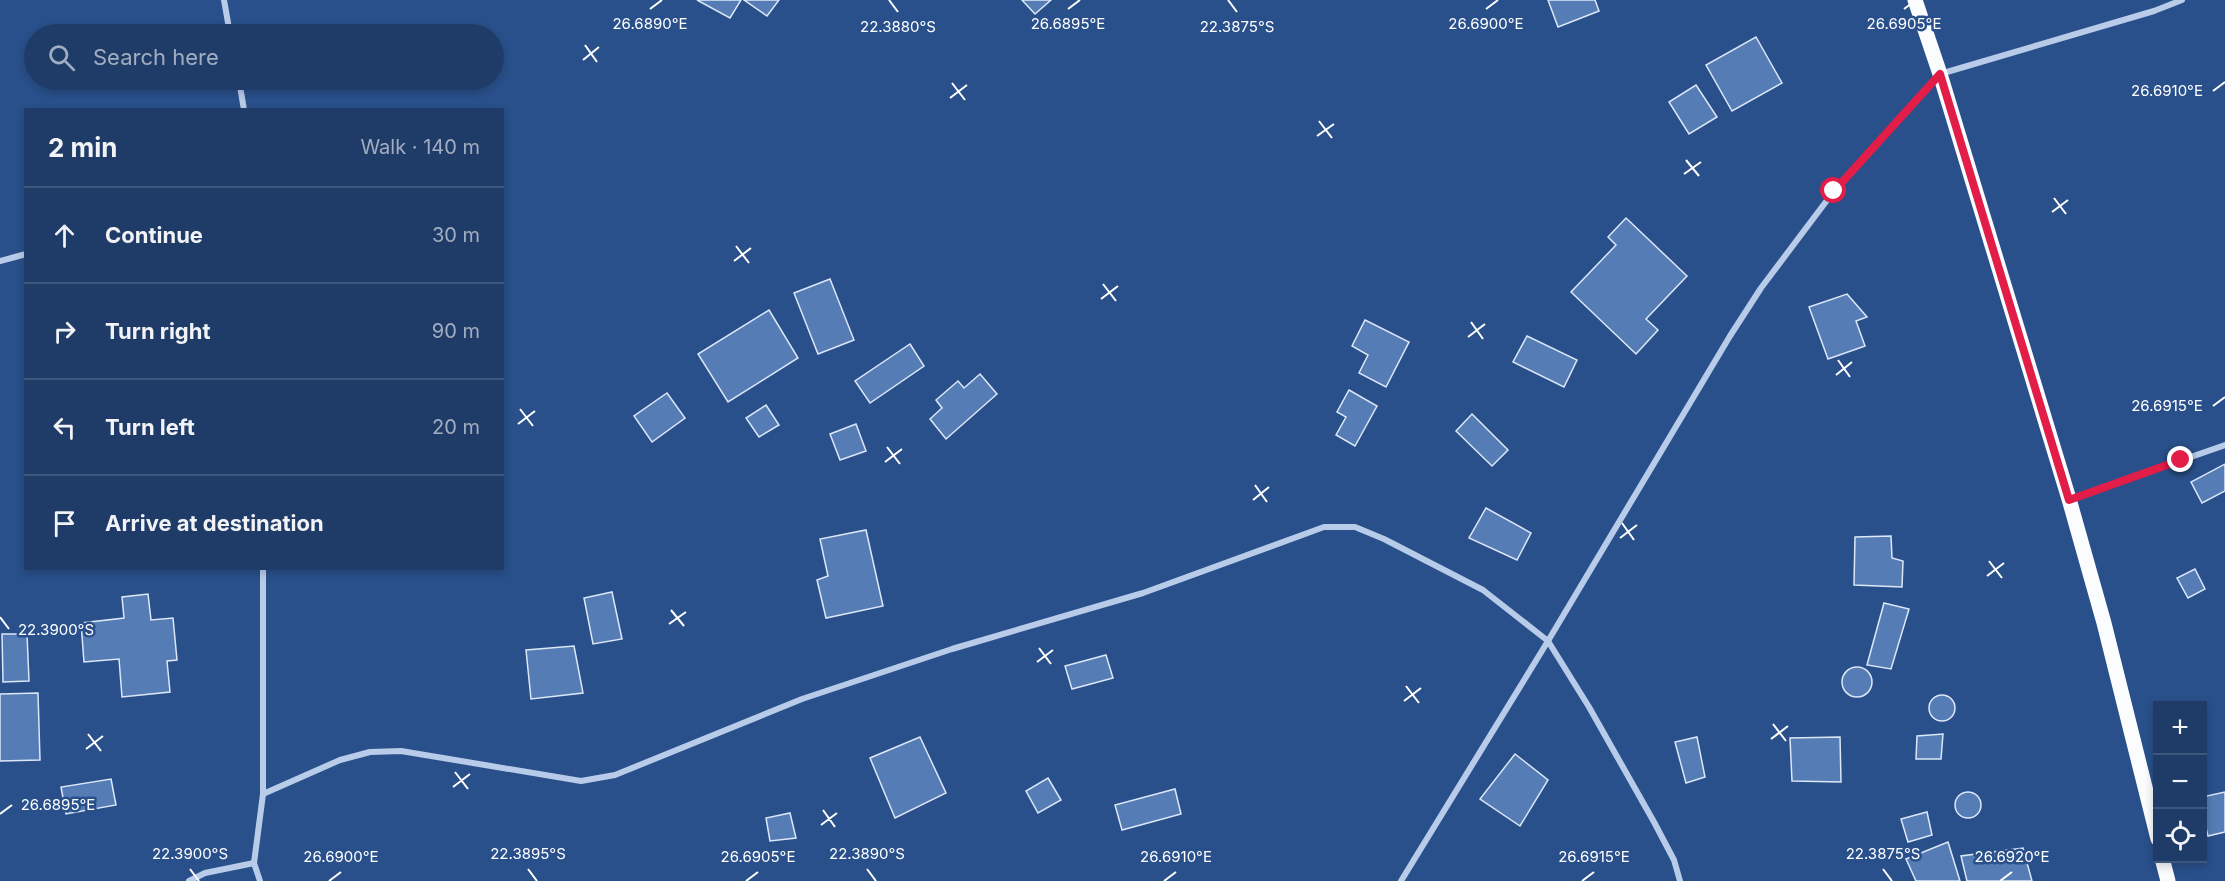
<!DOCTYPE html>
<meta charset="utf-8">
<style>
body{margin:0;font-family:Inter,sans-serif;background:#27436e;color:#f1f3f6}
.controls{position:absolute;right:18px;bottom:18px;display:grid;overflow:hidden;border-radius:0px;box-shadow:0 3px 9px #0003}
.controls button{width:54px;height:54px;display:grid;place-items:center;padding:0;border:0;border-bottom:2px solid #3c567c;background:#1f3c68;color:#f1f3f6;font:30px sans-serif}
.stop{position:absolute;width:18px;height:18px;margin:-14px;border:4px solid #e11d48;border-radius:50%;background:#fff}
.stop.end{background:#e11d48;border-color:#fff;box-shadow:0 2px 6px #0008}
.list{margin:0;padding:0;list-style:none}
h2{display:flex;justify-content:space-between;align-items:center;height:78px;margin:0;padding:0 24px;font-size:26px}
h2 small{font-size:20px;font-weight:400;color:#a1adc0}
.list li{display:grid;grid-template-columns:39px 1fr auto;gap:18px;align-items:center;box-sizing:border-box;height:96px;padding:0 24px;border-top:2px solid #3c567c}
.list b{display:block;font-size:22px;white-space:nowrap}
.list em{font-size:20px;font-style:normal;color:#a1adc0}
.icon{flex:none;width:33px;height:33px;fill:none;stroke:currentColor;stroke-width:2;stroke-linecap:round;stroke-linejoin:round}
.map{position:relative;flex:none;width:2225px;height:881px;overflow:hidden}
.search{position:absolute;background:#1f3c68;box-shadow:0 3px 9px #0003;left:24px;top:24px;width:480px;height:66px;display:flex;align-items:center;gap:15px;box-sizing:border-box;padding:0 21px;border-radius:33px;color:#a1adc0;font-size:22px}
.panel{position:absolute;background:#1f3c68;box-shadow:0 3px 9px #0003;left:24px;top:108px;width:480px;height:462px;border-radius:0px}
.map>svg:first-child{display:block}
.building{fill:#557cb4;stroke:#dce7f8;stroke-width:1.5}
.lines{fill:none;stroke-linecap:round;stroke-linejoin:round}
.minor{stroke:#b8ccea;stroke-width:6}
.primary{stroke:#fafcfe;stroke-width:15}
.route{stroke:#e11d48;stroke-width:8}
.ticks{fill:none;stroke:#fff;stroke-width:2}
.ticks-label{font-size:15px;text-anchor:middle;fill:#fff;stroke:#29508b;stroke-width:5;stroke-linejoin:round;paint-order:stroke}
</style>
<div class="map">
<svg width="2225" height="881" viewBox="0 0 2225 881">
<rect width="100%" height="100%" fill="#29508b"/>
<g class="building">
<path d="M697,0H741L730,18Z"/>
<path d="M744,0H779L767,16Z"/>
<path d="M1022,0H1051L1035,14Z"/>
<path d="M1548,0H1595L1599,11L1558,27Z"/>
<path d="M1756,37L1782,83L1732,111L1706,65Z"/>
<path d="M1696,85L1717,117L1689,134L1669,102Z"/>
<path d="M1626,218L1687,276L1646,319L1658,330L1636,354L1571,292L1616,245L1608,237Z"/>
<path d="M830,279L854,340L818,354L794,293Z"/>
<path d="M1847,294L1867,317L1856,321L1865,346L1828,359L1809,307Z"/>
<path d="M769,310L798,358L728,402L698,354Z"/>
<path d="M1365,320L1409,342L1386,387L1359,373L1368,355L1352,346Z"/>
<path d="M1527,336L1577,360L1564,387L1513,362Z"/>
<path d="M910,344L924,366L870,403L855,381Z"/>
<path d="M980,374L997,394L946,439L930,419L942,408L936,400L958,381L964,388Z"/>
<path d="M1349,390L1377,406L1355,446L1336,435L1346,417L1337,412Z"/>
<path d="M667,393L685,418L652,442L634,416Z"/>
<path d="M766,405L779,425L759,437L746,418Z"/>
<path d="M1472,414L1508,450L1492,466L1456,431Z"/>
<path d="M856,424L866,451L840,460L830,434Z"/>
<path d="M2225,464V491L2202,503L2191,482Z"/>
<path d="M1486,508L1531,533L1517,560L1469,538Z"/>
<path d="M866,530L883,606L826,618L817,580L828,576L820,539Z"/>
<path d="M1891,536L1892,558L1903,561L1902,587L1854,585L1855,537Z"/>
<path d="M2195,569L2205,589L2188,598L2177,578Z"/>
<path d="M612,592L622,639L593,644L584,598Z"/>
<path d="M148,594L151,620L173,618L177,660L167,661L170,692L122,697L119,659L84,662L81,623L124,618L122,597Z"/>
<path d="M1884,603L1909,609L1891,669L1867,665Z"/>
<path d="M2,634H27L29,681L3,682Z"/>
<path d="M574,646L583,693L531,699L526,650Z"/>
<path d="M1106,655L1113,678L1072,689L1065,666Z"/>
<circle cx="1857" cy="682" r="15"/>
<path d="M38,693L40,760L0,761V694Z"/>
<circle cx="1942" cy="708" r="13"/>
<path d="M1943,734L1941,759H1916L1917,736Z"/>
<path d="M920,737L946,793L895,818L870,758Z"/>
<path d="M1697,737L1705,777L1686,783L1675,742Z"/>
<path d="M1840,737L1841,782L1792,781L1790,738Z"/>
<path d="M1515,754L1548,780L1520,826L1480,799Z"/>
<path d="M1048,778L1061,800L1038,813L1026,791Z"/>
<path d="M111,779L116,805L66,814L61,787Z"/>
<path d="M1175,789L1181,814L1122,830L1115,805Z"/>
<path d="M2225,792V832L2208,836L2202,812V797Z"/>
<circle cx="1968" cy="805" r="13"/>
<path d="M1927,812L1932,835L1908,842L1901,819Z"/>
<path d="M790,813L796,838L770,841L766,818Z"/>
<path d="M1948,842L1960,881H1916L1906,859Z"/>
<path d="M2023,848L2032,881H1967L1961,856Z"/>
</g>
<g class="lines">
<g class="minor">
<path d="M224,0L230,34"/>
<path d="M239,80L244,110"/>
<path d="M0,261L26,254"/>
<path d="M2070,499L2225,445"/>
<path d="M263,794L340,760L370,752L401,751L581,781L615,775L802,699L952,649L1143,593L1324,527H1355L1384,539L1483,590L1548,641L1589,707L1654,822L1674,860L1680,881"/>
<path d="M189,881L205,873L254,863"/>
<path d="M260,881L254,863L263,794V568"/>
<path d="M1401,881L1548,641L1730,336L1761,288L1834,191L1940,74L2154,11L2182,0"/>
</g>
<g class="primary">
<path d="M1915,0L1940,74L2069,499L2104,623L2158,839"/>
<path d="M2162,858L2168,881"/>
</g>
</g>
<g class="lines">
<path class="route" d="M1834,191L1940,74L2069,500L2181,460"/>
</g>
<path class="ticks" d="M889,0L898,12M1228,0L1237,12M650,9L662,0M1068,9L1080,0M1486,9L1498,0M1904,9L1916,0M585,45L597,62M583,60L599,47M952,83L965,100M2213,91L2225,82M950,98L967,85M1319,121L1332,138M1317,136L1334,124M1686,160L1699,176M1684,174L1701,162M2054,198L2066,214M2052,212L2068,200M736,246L749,263M734,261L751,248M1103,284L1116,301M1101,299L1118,286M1471,322L1483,339M1468,337L1485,324M1838,360L1850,377M1836,375L1852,362M2213,406L2225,397M520,409L533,426M518,424L535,411M887,447L900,464M885,462L902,449M1255,485L1267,502M1253,500L1269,487M1622,523L1634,540M1620,538L1637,525M1989,561L2002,578M1987,576L2004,563M671,610L684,626M0,617L9,629M669,624L686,612M1039,648L1051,664M1037,662L1053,650M1406,686L1419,703M1404,701L1421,688M1773,724L1786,741M88,734L101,751M1771,739L1788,726M86,749L103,736M455,772L468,789M453,787L470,774M823,810L835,827M0,814L12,805M821,825L837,813M190,869L199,881M528,869L537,881M867,869L876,881M1883,869L1892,881M329,881L341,872M746,881L758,872M1164,881L1176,872M1582,881L1594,872M2000,881L2012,872"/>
<g class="ticks-label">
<text x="650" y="29">26.6890°E</text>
<text x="1068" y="29">26.6895°E</text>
<text x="1486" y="29">26.6900°E</text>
<text x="1904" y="29">26.6905°E</text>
<text x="898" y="32">22.3880°S</text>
<text x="1237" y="32">22.3875°S</text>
<text x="2167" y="96">26.6910°E</text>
<text x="2167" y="411">26.6915°E</text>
<text x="56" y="635">22.3900°S</text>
<text x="58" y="810">26.6895°E</text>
<text x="190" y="859">22.3900°S</text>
<text x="528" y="859">22.3895°S</text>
<text x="867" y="859">22.3890°S</text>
<text x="1883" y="859">22.3875°S</text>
<text x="341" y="862">26.6900°E</text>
<text x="758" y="862">26.6905°E</text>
<text x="1176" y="862">26.6910°E</text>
<text x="1594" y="862">26.6915°E</text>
<text x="2012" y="862">26.6920°E</text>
</g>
</svg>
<div class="controls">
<button>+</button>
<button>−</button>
<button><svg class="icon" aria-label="locate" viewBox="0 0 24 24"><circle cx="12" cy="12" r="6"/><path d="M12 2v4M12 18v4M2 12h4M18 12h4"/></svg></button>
</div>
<div class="stop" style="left:1834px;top:191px"></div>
<div class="stop end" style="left:2181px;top:460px"></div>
<div class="search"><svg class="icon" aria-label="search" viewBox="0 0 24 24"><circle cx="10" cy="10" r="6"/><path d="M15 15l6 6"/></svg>Search here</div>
<section class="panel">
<h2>2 min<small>Walk · 140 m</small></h2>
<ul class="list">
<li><svg class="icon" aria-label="ahead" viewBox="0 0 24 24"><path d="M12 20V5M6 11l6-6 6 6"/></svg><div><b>Continue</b></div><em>30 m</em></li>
<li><svg class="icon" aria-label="right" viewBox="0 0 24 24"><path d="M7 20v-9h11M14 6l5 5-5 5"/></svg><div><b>Turn right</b></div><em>90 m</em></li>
<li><svg class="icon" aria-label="left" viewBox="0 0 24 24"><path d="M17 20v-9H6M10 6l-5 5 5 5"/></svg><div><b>Turn left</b></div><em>20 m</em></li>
<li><svg class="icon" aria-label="arrive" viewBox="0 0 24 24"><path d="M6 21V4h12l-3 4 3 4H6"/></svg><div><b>Arrive at destination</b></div></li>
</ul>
</section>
</div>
